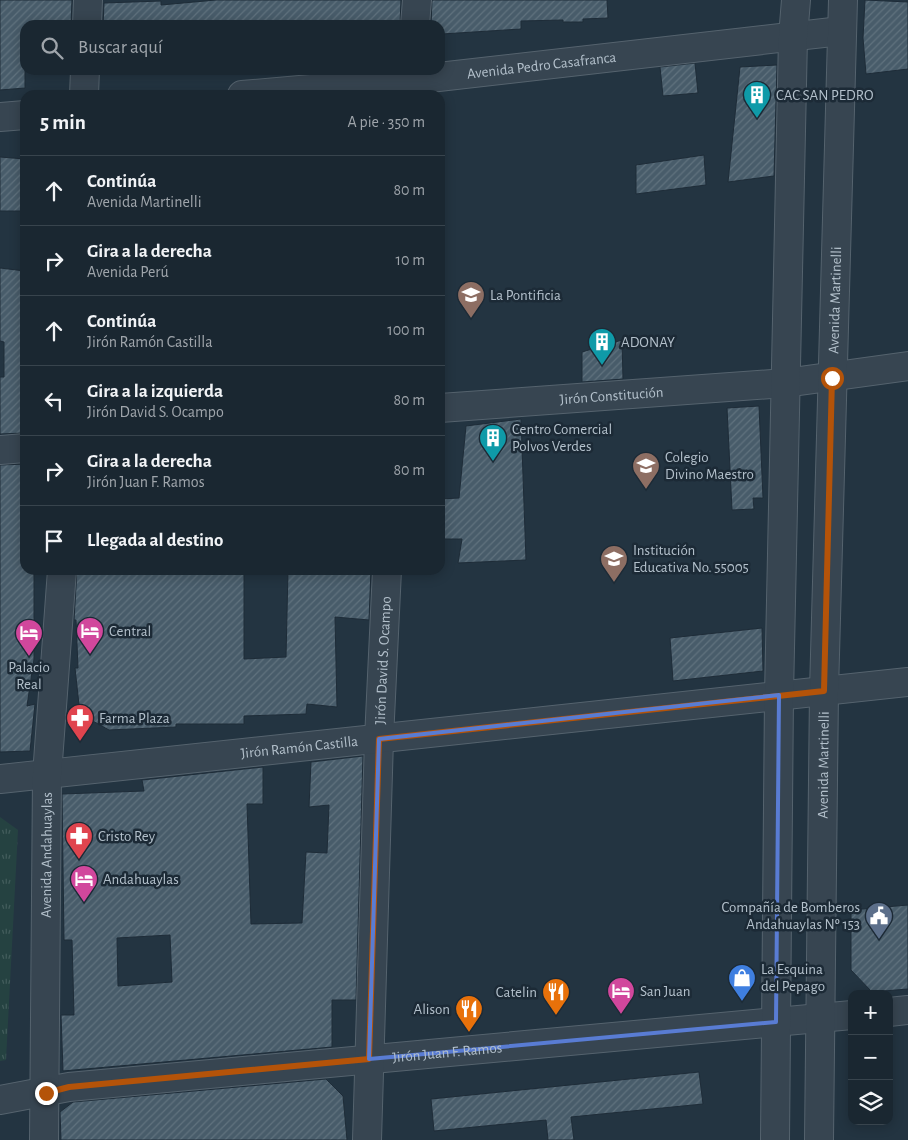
<!DOCTYPE html>
<html lang="es">
<meta charset="utf-8">
<style>
body{margin:0;font-family:"Alegreya Sans",sans-serif;background:#232f39;color:#f1f3f6}
.controls{position:absolute;right:15px;bottom:15px;display:grid;overflow:hidden;border-radius:10px;box-shadow:0 2px 12px #0003}
.controls button{width:45px;height:45px;display:grid;place-items:center;padding:0;border:0;border-bottom:1px solid #38444d;background:#1a2731;color:#f1f3f6;font:25px sans-serif}
.stop{position:absolute;width:15px;height:15px;margin:-11px;border:4px solid #b45309;border-radius:50%;background:#fff}
.stop.end{background:#b45309;border-color:#fff;box-shadow:0 1px 5px #0008}
.list{margin:0;padding:0;list-style:none}
h2{display:flex;justify-content:space-between;align-items:center;height:65px;margin:0;padding:0 20px;font-size:21px}
h2 small{font-size:16px;font-weight:400;color:#9fa5ab}
.list li{display:grid;grid-template-columns:32px 1fr auto;gap:15px;align-items:center;box-sizing:border-box;height:70px;padding:0 20px;border-top:1px solid #38444d}
.list b{display:block;font-size:19px;white-space:nowrap}
.list p{margin:0;font-size:16px;white-space:nowrap;color:#9fa5ab}
.list em{font-size:16px;font-style:normal;color:#9fa5ab}
.icon{flex:none;width:28px;height:28px;fill:none;stroke:currentColor;stroke-width:2;stroke-linecap:round;stroke-linejoin:round}
.map{position:relative;flex:none;width:908px;height:1140px;overflow:hidden}
.search{position:absolute;background:#1a2731;box-shadow:0 2px 12px #0003;left:20px;top:20px;width:425px;height:55px;display:flex;align-items:center;gap:12px;box-sizing:border-box;padding:0 18px;border-radius:15px;color:#9fa5ab;font-size:19px}
.panel{position:absolute;background:#1a2731;box-shadow:0 2px 12px #0003;left:20px;top:90px;width:425px;height:485px;border-radius:15px}
.map>svg:first-child{display:block}
.grass{fill:url(#grass-tufts)}
.building{fill:url(#building-hatch);stroke:#1e2c38;fill-rule:evenodd}
.lines{fill:none;stroke-linecap:round;stroke-linejoin:round}
.minor-casing{stroke:#55636e;stroke-width:30}
.tertiary-casing{stroke:#55636e;stroke-width:30}
.minor{stroke:#374551;stroke-width:28}
.tertiary{stroke:#374551;stroke-width:28}
.route{stroke:#b45309;stroke-width:6}
.marked{fill:none;stroke:#597cd3;stroke-width:4;stroke-linejoin:round}
.labels{text-anchor:middle;stroke-width:5;stroke-linejoin:round;paint-order:stroke}
.street-label{font-size:15px;fill:#b3c0cb;stroke:#1c2a36}
.poi-label{font-size:15px;fill:#b3c0cb;stroke:#1c2a36;text-anchor:start}
</style>
<div class="map">
<svg width="908" height="1140" viewBox="0 0 908 1140">
<defs>
<pattern id="grass-tufts" width="24" height="20" patternUnits="userSpaceOnUse" patternTransform="scale(1.25)"><rect width="24" height="20" fill="#254241"/><path d="M3 7l-1-3M5 7V3M7 7l1-3M15 17l-1-3M17 17v-4M19 17l1-3" fill="none" stroke="#425c5b"/></pattern>
<pattern id="building-hatch" width="6" height="6" patternUnits="userSpaceOnUse" patternTransform="scale(1.25)"><rect width="6" height="6" fill="#485c6a"/><path d="M-1 1l2-2M0 6l6-6M5 7l2-2" fill="none" stroke="#60727e"/></pattern>
</defs>
<rect width="100%" height="100%" fill="#233441"/>
<path class="grass" d="M0,817L18,830L6,1060L0,1061Z"/>
<g class="building">
<path d="M0,0H72L71,25H25V88L0,90Z"/>
<path d="M216,0H401L400,25H103L104,3L161,1V5Z"/>
<path d="M432,0H607L608,18L583,19V22H563V20L521,21V29L442,34L440,25H431Z"/>
<path d="M865,0L908,2V69L866,74L863,38Z"/>
<path d="M695,63L698,93L663,96L660,67Z"/>
<path d="M777,65L774,176L728,182L740,67Z"/>
<path d="M704,155L706,185L636,194V165Z"/>
<path d="M0,157L25,159V211H0Z"/>
<path d="M0,268L25,271V433L0,434V377H4V342L0,341Z"/>
<path d="M622,340L623,379L582,382V352Z"/>
<path d="M759,406L763,498H753L754,509L732,510L727,408Z"/>
<path d="M521,419L526,560L458,563L462,539H440V499L459,498L466,426Z"/>
<path d="M25,464V570H34V659L27,706L35,704L30,751L0,752V465Z"/>
<path d="M77,570H244V659L286,657L288,570H371L369,620L335,617L337,707L307,704L306,714L244,716V724H176V727L109,730L80,714L75,668H78L76,620H74Z"/>
<path d="M762,628L763,671L673,681L670,638Z"/>
<path d="M363,756L356,1000H332V1047L63,1071L61,1015H74L72,940H64L62,794L144,791L142,780L263,767V804H247L251,924L302,923L306,852L327,853L329,805L309,807L311,762ZM170,935L172,982L118,986L117,938Z"/>
<path d="M908,905V989L872,992L851,970V910Z"/>
<path d="M699,1072L703,1104L571,1117L574,1140H548L546,1120L434,1131L431,1099Z"/>
<path d="M326,1079L343,1096L347,1140H61L60,1112L73,1102Z"/>
</g>
<g class="lines">
<defs>
<g id="minor">
<path d="M415,25L417,0"/>
<path id="s1" d="M242,95L412,80L841,31"/>
<path d="M0,117L25,115"/>
<path id="s2" d="M440,408L785,383L908,366"/>
<path d="M0,450L25,448"/>
<path d="M889,1012L908,1010"/>
<path id="s3" d="M0,1100L69,1087L852,1015"/>
<path id="s4" d="M367,1140L379,739L387,570"/>
</g>
<g id="tertiary">
<path d="M87,25L88,0"/>
<path d="M84,95L85,70"/>
<path id="s5" d="M0,779L908,682"/>
<path id="s6" d="M44,1140L47,775L62,570"/>
<path d="M775,1140L779,695L793,37L796,0"/>
<path id="s7" d="M819,1140L824,691L843,0"/>
</g>
</defs>
<use href="#minor" class="minor-casing"/>
<use href="#tertiary" class="tertiary-casing"/>
<use href="#minor" class="minor"/>
<use href="#tertiary" class="tertiary"/>
</g>
<g class="lines">
<path class="route" d="M46,1093L69,1087L369,1059L379,739L824,691L832,378"/>
</g>
<path class="marked" d="M779,695L776,1022L369,1059L379,739Z"/>
<defs>
<symbol id="building-pin" viewBox="-11 -11 22 30"><path d="M0 17L-7.5 6A9.5 9.5 0 1 1 7.5 6Z" fill="#0f9aa8" stroke="#1c2a36"/><path d="M-4-6H4V6H1V3H-1V6H-4ZM-2.5-4.3h1.7v1.8h-1.7ZM.8-4.3h1.7v1.8H.8ZM-2.5-1h1.7V.8h-1.7ZM.8-1h1.7V.8H.8Z" fill="#fff"/></symbol>
<symbol id="school-pin" viewBox="-11 -11 22 30"><path d="M0 17L-7.5 6A9.5 9.5 0 1 1 7.5 6Z" fill="#8d6e63" stroke="#1c2a36"/><path d="M0-5L7-2L0 1L-7-2ZM-4 1L0 2.5L4 1V4Q0 6-4 4Z" fill="#fff"/></symbol>
<symbol id="hotel-pin" viewBox="-11 -11 22 30"><path d="M0 17L-7.5 6A9.5 9.5 0 1 1 7.5 6Z" fill="#d1479c" stroke="#1c2a36"/><path d="M-6-4.5h1.5V1H6V5H4.5V3h-9V5H-6ZM-4 0a1.8 1.8 0 1 1 3.6 0ZM.5 0V-2.5h3Q6-2.5 6 0Z" fill="#fff"/></symbol>
<symbol id="pharmacy-pin" viewBox="-11 -11 22 30"><path d="M0 17L-7.5 6A9.5 9.5 0 1 1 7.5 6Z" fill="#e0444e" stroke="#1c2a36"/><path d="M-2-6h4v4h4v4h-4v4h-4v-4h-4v-4h4Z" fill="#fff"/></symbol>
<symbol id="civic-pin" viewBox="-11 -11 22 30"><path d="M0 17L-7.5 6A9.5 9.5 0 1 1 7.5 6Z" fill="#5c6f8a" stroke="#1c2a36"/><path d="M-.6-6.5H3V-4.5H.6V-3L4-1V1h2V6H-6V1h2V-1L-.6-3ZM-1.2 2.5V6h2.4V2.5Z" fill="#fff"/></symbol>
<symbol id="shop-pin" viewBox="-11 -11 22 30"><path d="M0 17L-7.5 6A9.5 9.5 0 1 1 7.5 6Z" fill="#3f7fe0" stroke="#1c2a36"/><path d="M-5-2.5h2.3a2.7 3.5 0 0 1 5.4 0H5L5.5 6h-11ZM-1.5-2.5h3a1.5 2.3 0 0 0-3 0Z" fill="#fff"/></symbol>
<symbol id="restaurant-pin" viewBox="-11 -11 22 30"><path d="M0 17L-7.5 6A9.5 9.5 0 1 1 7.5 6Z" fill="#e8710a" stroke="#1c2a36"/><path d="M-5-6h1v4h1v-4h1v4h1v-4h1v5L-1.5 .5V6h-2V.5L-5-1ZM5-6V6H3V1.5H1.5Q1.5-4 5-6Z" fill="#fff"/></symbol>
</defs>
<g fill-rule="evenodd">
<use href="#building-pin" x="741" y="79" width="32" height="43"/>
<use href="#school-pin" x="455" y="279" width="32" height="43"/>
<use href="#building-pin" x="586" y="326" width="32" height="43"/>
<use href="#building-pin" x="477" y="422" width="32" height="43"/>
<use href="#school-pin" x="630" y="450" width="32" height="43"/>
<use href="#school-pin" x="598" y="543" width="32" height="43"/>
<use href="#hotel-pin" x="74" y="615" width="32" height="43"/>
<use href="#hotel-pin" x="13" y="617" width="32" height="43"/>
<use href="#pharmacy-pin" x="64" y="702" width="32" height="43"/>
<use href="#pharmacy-pin" x="63" y="820" width="32" height="43"/>
<use href="#hotel-pin" x="68" y="863" width="32" height="43"/>
<use href="#civic-pin" x="863" y="900" width="32" height="43"/>
<use href="#shop-pin" x="726" y="962" width="32" height="43"/>
<use href="#hotel-pin" x="605" y="975" width="32" height="43"/>
<use href="#restaurant-pin" x="540" y="976" width="32" height="43"/>
<use href="#restaurant-pin" x="453" y="993" width="32" height="43"/>
</g>
<g class="labels">
<g class="street-label">
<text dy="5" stroke="none"><textPath href="#s1" startOffset="301">Avenida Pedro Casafranca</textPath></text>
<text dy="5" stroke="none"><textPath href="#s7" startOffset="840">Avenida Martinelli</textPath></text>
<text dy="5" stroke="none"><textPath href="#s2" startOffset="172">Jirón Constitución</textPath></text>
<text dy="5" stroke="none"><textPath href="#s4" startOffset="480">Jirón David S. Ocampo</textPath></text>
<text dy="5" stroke="none"><textPath href="#s5" startOffset="301">Jirón Ramón Castilla</textPath></text>
<text dy="5" stroke="none"><textPath href="#s7" startOffset="375">Avenida Martinelli</textPath></text>
<text dy="5" stroke="none"><textPath href="#s6" startOffset="285">Avenida Andahuaylas</textPath></text>
<text dy="5" stroke="none"><textPath href="#s3" startOffset="450">Jirón Juan F. Ramos</textPath></text>
</g>
<g class="poi-label">
<text x="776" y="100">CAC SAN PEDRO</text>
<text x="490" y="300">La Pontificia</text>
<text x="621" y="347">ADONAY</text>
<text x="512" y="434">Centro Comercial<tspan x="512" dy="17">Polvos Verdes</tspan></text>
<text x="665" y="462">Colegio<tspan x="665" dy="17">Divino Maestro</tspan></text>
<text x="633" y="555">Institución<tspan x="633" dy="17">Educativa No. 55005</tspan></text>
<text x="109" y="636">Central</text>
<text x="29" y="672" text-anchor="middle">Palacio<tspan x="29" dy="17">Real</tspan></text>
<text x="99" y="723">Farma Plaza</text>
<text x="98" y="841">Cristo Rey</text>
<text x="103" y="884">Andahuaylas</text>
<text x="860" y="912" text-anchor="end">Compañía de Bomberos<tspan x="860" dy="17">Andahuaylas Nº 153</tspan></text>
<text x="761" y="974">La Esquina<tspan x="761" dy="17">del Pepago</tspan></text>
<text x="640" y="996">San Juan</text>
<text x="537" y="997" text-anchor="end">Catelin</text>
<text x="450" y="1014" text-anchor="end">Alison</text>
</g>
</g>
</svg>
<div class="controls">
<button>+</button>
<button>−</button>
<button><svg class="icon" aria-label="layers" viewBox="0 0 24 24"><path d="M12 4l9 5-9 5-9-5zM3 14l9 5 9-5"/></svg></button>
</div>
<div class="stop" style="left:832px;top:378px"></div>
<div class="stop end" style="left:46px;top:1093px"></div>
<div class="search"><svg class="icon" aria-label="search" viewBox="0 0 24 24"><circle cx="10" cy="10" r="6"/><path d="M15 15l6 6"/></svg>Buscar aquí</div>
<section class="panel">
<h2>5 min<small>A pie · 350 m</small></h2>
<ul class="list">
<li><svg class="icon" aria-label="ahead" viewBox="0 0 24 24"><path d="M12 20V5M6 11l6-6 6 6"/></svg><div><b>Continúa</b><p>Avenida Martinelli</p></div><em>80 m</em></li>
<li><svg class="icon" aria-label="right" viewBox="0 0 24 24"><path d="M7 20v-9h11M14 6l5 5-5 5"/></svg><div><b>Gira a la derecha</b><p>Avenida Perú</p></div><em>10 m</em></li>
<li><svg class="icon" aria-label="ahead" viewBox="0 0 24 24"><path d="M12 20V5M6 11l6-6 6 6"/></svg><div><b>Continúa</b><p>Jirón Ramón Castilla</p></div><em>100 m</em></li>
<li><svg class="icon" aria-label="left" viewBox="0 0 24 24"><path d="M17 20v-9H6M10 6l-5 5 5 5"/></svg><div><b>Gira a la izquierda</b><p>Jirón David S. Ocampo</p></div><em>80 m</em></li>
<li><svg class="icon" aria-label="right" viewBox="0 0 24 24"><path d="M7 20v-9h11M14 6l5 5-5 5"/></svg><div><b>Gira a la derecha</b><p>Jirón Juan F. Ramos</p></div><em>80 m</em></li>
<li><svg class="icon" aria-label="arrive" viewBox="0 0 24 24"><path d="M6 21V4h12l-3 4 3 4H6"/></svg><div><b>Llegada al destino</b></div></li>
</ul>
</section>
</div>
